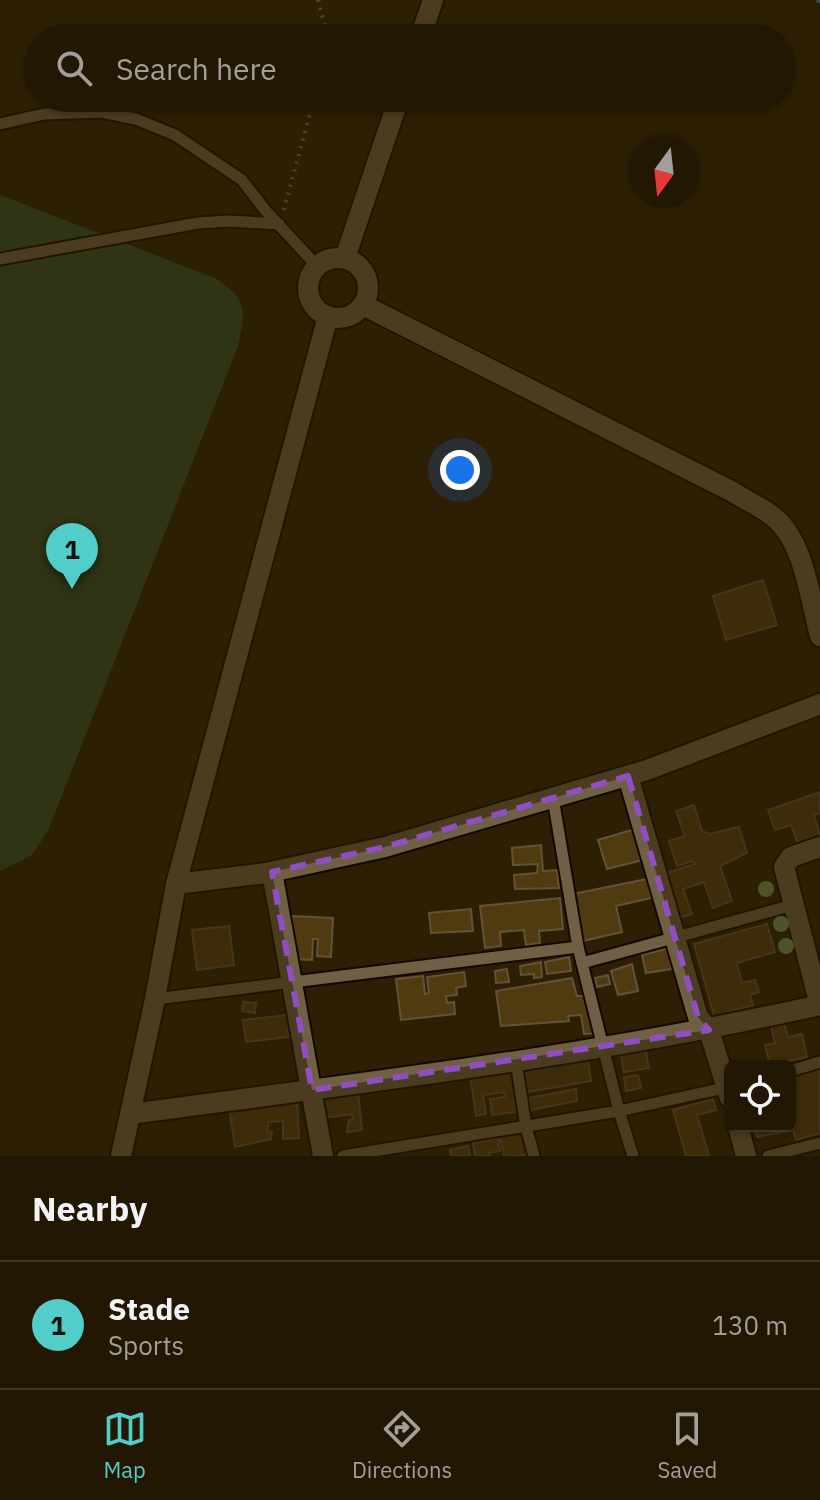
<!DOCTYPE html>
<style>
body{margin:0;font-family:"IBM Plex Sans",sans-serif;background:#2a200d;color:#f1f3f6}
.controls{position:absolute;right:24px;bottom:24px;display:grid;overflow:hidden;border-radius:12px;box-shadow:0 2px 6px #0004}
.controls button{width:72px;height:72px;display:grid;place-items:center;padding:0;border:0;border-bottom:2px solid #3f3625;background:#221703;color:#f1f3f6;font:40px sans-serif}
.compass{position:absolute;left:628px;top:136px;width:72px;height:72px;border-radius:50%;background:#221703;box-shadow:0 2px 6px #0004;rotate:195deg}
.you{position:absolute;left:460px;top:470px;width:28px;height:28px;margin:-20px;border:6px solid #fff;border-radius:50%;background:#1a73e8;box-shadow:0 0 0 12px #1a73e833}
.badge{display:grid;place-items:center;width:52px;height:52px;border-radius:50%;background:#53cdca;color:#111;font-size:26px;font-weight:700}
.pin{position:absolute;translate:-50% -66px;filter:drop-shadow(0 2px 4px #0008)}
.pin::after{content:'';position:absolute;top:42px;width:28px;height:24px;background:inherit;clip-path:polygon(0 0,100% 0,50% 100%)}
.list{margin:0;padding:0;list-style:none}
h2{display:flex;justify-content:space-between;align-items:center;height:104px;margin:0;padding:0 32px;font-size:34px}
h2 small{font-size:26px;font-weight:400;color:#a29f9a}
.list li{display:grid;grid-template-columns:52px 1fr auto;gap:24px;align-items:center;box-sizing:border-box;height:128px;padding:0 32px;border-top:2px solid #3f3625}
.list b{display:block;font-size:30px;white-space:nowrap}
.list p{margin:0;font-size:26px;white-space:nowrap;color:#a29f9a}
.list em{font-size:26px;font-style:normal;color:#a29f9a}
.icon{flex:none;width:44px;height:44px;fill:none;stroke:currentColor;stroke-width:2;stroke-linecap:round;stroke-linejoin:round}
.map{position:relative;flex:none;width:820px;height:1156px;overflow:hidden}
.search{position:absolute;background:#221703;box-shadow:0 2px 6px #0004;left:24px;right:24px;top:24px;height:88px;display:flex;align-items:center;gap:20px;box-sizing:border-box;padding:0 28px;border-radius:44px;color:#a29f9a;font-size:30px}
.sheet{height:232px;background:#221703}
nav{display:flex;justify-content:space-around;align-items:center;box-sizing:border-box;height:112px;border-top:2px solid #3f3625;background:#221703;font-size:22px;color:#a29f9a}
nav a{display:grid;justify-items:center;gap:4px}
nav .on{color:#53cdca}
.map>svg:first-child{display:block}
.green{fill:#324f29}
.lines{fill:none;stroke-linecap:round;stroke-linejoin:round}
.stream{stroke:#448f92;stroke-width:6}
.building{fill:#503b11;stroke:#625338;stroke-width:2}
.lane-casing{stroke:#140800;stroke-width:15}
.street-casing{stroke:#140800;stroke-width:24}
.secondary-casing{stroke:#140800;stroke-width:24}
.path{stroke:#786d57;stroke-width:4;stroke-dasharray:2 6;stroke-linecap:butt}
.lane{stroke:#6f6044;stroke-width:11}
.street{stroke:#6f6044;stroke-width:20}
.secondary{stroke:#6f6044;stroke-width:20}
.tree{fill:#759457}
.marked{fill:none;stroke:#8f4ec1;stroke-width:6;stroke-dasharray:16 10;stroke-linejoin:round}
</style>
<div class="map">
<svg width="820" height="1156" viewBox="0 0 820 1156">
<rect width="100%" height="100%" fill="#2d1f04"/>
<path class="green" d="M0,195L215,278C248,300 246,309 238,346L48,831L31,856L0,871Z"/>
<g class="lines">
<path class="stream" d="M819,0H820"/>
</g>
<g class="building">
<path d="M763,580L777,625L726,640L713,596Z"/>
<path d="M820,792V813L814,815L820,836L798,844L791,825L775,830L768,810Z"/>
<path d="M694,805L702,831L709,834L739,827L747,853L720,866L732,901L713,908L704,882L683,889L692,914L676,919L661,875L695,864L693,861L677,866L669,841L685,836L676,811Z"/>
<path d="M635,829L643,860L607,869L598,840Z"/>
<path d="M541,845L543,871L557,870L559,888L515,889L514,875L537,873L538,864L513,865L512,848Z"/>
<path d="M647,879L651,898L616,906L622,932L583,941L573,894Z"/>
<path d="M560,898L563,929L539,931L540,943L526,945L524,930L500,932L501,946L485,948L480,906Z"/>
<path d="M471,909L473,931L431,933L429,913Z"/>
<path d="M292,916L333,918L331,957L317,956L318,939H313L312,960L289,959Z"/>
<path d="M767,924L775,952L737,963L742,983L755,980L759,992L750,995L753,1005L731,1011V1018L716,1023L694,944Z"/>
<path d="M229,926L234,965L197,970L192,930Z"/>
<path d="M670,948L672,969L646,973L642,955Z"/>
<path d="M569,957L571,971L547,974L545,962Z"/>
<path d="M541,962L542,977L534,978V974L521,975L520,966Z"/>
<path d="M632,964L638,991L618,995L611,971Z"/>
<path d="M507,969L509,982L496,983L495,971Z"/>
<path d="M464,972L466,986L456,988L457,995L446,996L447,1003L454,1002L455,1014L401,1020L396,979L423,976L425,994L429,993L427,977Z"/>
<path d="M608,975L610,984L597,987L595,978Z"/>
<path d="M572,978L577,996H587L597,1033L584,1034L581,1015L568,1016L569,1021L501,1026L496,991Z"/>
<path d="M243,1002L256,1003L255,1013L242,1011Z"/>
<path d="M287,1015L289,1037L246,1042L243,1020Z"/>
<path d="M784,1023L788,1037L802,1034L807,1057L770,1065L765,1045L775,1043L771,1026Z"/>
<path d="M645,1047L649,1068L624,1072L620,1051Z"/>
<path d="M588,1060L591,1081L528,1092L525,1072Z"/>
<path d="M820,1067V1133L796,1140L793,1130L757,1137L753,1126H790V1074Z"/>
<path d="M512,1069L517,1112L492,1115L490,1099L505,1097L504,1092L483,1095L486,1114L476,1116L470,1074Z"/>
<path d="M638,1075L641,1088L626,1091L624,1077Z"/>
<path d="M576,1089L577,1101L531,1110L529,1098Z"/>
<path d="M358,1093L362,1130L347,1132L349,1120L353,1119L352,1114L324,1118L320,1099Z"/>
<path d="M713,1099L716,1110L697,1115L709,1156H686L673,1110Z"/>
<path d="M297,1101L299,1138L283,1139V1121L269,1122L267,1131L272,1132L271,1139L235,1147L229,1107Z"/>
<path d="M523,1132L527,1156H504L500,1136Z"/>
<path d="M498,1138L500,1151L489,1153L490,1156H475L473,1143Z"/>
<path d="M468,1146L470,1156H451L450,1150Z"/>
</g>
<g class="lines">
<defs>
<g id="lane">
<path d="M0,124L44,114L101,112L136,119L175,135L242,180L265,210L317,266"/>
<path d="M0,259L198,223L229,221L279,224"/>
<path d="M553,798L578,947L619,1111L633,1156"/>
<path d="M582,963L793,905"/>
<path d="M155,999L578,947"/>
<path d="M516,1061L526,1127L534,1156"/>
<path d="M790,1071L820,1062"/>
<path d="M343,1156L619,1111L729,1087"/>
<path d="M768,1156L820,1143"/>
</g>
<g id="street">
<path d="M420,38L433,0"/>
<path d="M345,258L399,98"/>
<path d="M628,776L698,1017L709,1030L730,1098"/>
<path d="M820,847L791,857L784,867L820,1005"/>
<path d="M272,872L323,1156"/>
<path d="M176,884L266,873L385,847L647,770L820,704"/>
<path d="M130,1114C361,1083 593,1056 820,1005"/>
<path d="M738,1126L746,1156"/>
</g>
<g id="secondary">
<circle cx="338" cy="288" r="30"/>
<path d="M363,305L733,492C745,500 759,506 771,515C804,538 810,599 820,636"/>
<path d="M121,1156L155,999L176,884L328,316"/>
</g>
</defs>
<use href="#lane" class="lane-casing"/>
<use href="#street" class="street-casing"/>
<use href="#secondary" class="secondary-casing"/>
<g class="path">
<path d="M318,0L328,38"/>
<path d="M284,210L314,98"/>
</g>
<use href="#lane" class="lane"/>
<use href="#street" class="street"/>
<use href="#secondary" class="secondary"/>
</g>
<g class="tree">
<circle cx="766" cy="889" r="8"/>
<circle cx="781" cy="924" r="8"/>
<circle cx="786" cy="946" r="8"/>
</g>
<path d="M0 0H820V1156H0ZM628,776L698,1017L709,1030L312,1090L272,872L385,847Z" fill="#2d1f04" fill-opacity=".55" fill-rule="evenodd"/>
<path class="marked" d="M628,776L698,1017L709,1030L312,1090L272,872L385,847Z"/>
</svg>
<div class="controls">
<button><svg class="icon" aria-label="locate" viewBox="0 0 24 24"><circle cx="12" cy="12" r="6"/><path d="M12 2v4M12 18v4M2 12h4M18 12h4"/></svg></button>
</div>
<svg class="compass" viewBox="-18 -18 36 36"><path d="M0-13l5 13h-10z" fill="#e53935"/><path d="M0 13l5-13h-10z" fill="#a29f9a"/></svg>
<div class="you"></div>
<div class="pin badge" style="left:72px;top:589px">1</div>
<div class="search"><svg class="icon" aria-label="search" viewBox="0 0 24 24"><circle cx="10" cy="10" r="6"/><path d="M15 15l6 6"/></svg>Search here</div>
</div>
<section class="sheet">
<h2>Nearby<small></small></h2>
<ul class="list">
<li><span class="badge">1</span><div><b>Stade</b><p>Sports</p></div><em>130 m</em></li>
</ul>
</section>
<nav>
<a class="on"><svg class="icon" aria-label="map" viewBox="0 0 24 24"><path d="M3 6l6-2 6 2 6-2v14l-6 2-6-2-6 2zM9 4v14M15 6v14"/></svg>Map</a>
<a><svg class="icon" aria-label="directions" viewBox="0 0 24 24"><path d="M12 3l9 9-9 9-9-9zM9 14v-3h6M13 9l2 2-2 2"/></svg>Directions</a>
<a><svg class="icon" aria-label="saved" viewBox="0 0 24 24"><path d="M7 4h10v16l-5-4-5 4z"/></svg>Saved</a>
</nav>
